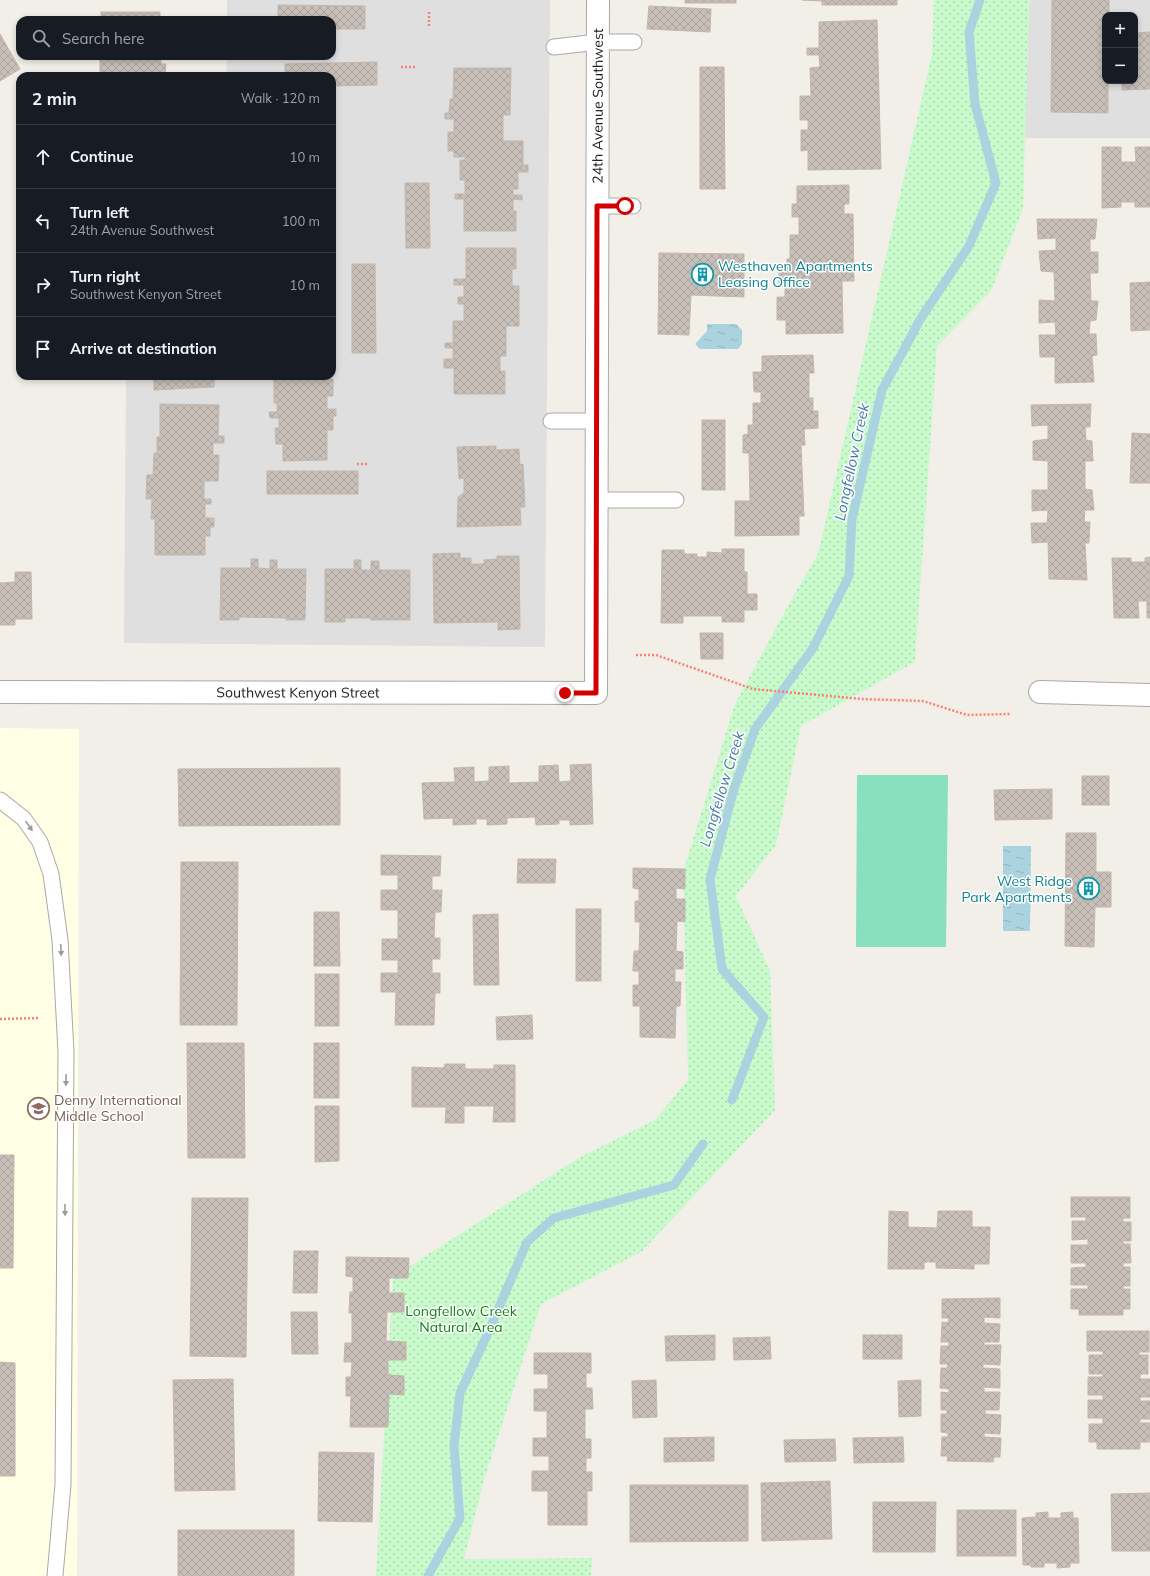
<!DOCTYPE html>
<meta charset="utf-8">
<style>
body{margin:0;font-family:Mulish,sans-serif;background:#242831;color:#f1f3f6}
.controls{position:absolute;right:12px;top:12px;display:grid;overflow:hidden;border-radius:8px;box-shadow:0 2px 6px #0003}
.controls button{width:36px;height:36px;display:grid;place-items:center;padding:0;border:0;border-bottom:1px solid #363941;background:#171b24;color:#f1f3f6;font:20px sans-serif}
.stop{position:absolute;width:12px;height:12px;margin:-9px;border:3px solid #d40000;border-radius:50%;background:#fff}
.stop.end{background:#d40000;border-color:#fff;box-shadow:0 1px 4px #0008}
.list{margin:0;padding:0;list-style:none}
h2{display:flex;justify-content:space-between;align-items:center;height:52px;margin:0;padding:0 16px;font-size:17px}
h2 small{font-size:13px;font-weight:400;color:#9ea1a6}
.list li{display:grid;grid-template-columns:26px 1fr auto;gap:12px;align-items:center;box-sizing:border-box;height:64px;padding:0 16px;border-top:1px solid #363941}
.list b{display:block;font-size:15px;white-space:nowrap}
.list p{margin:0;font-size:13px;white-space:nowrap;color:#9ea1a6}
.list em{font-size:13px;font-style:normal;color:#9ea1a6}
.icon{flex:none;width:22px;height:22px;fill:none;stroke:currentColor;stroke-width:2;stroke-linecap:round;stroke-linejoin:round}
.map{position:relative;flex:none;width:1150px;height:1576px;overflow:hidden}
.search{position:absolute;background:#171b24;box-shadow:0 2px 6px #0003;left:16px;top:16px;width:320px;height:44px;display:flex;align-items:center;gap:10px;box-sizing:border-box;padding:0 14px;border-radius:12px;color:#9ea1a6;font-size:15px}
.panel{position:absolute;background:#171b24;box-shadow:0 2px 6px #0003;left:16px;top:72px;width:320px;height:308px;border-radius:12px}
.map>svg:first-child{display:block}
.residential{fill:#e0dfdf;fill-rule:evenodd}
.education{fill:#ffffe5}
.park{fill:url(#park-dots)}
.pitch{fill:#88e0be}
.water{fill:url(#water-ripples)}
.lines{fill:none;stroke-linecap:round;stroke-linejoin:round}
.stream{stroke:#aad3df;stroke-width:9}
.building{fill:url(#building-cross-hatch);stroke:#c4b6ab}
.service-casing{stroke:#a9a9a9;stroke-width:17}
.minor-casing{stroke:#a9a9a9;stroke-width:24}
.path{stroke:#fa8072;stroke-width:2.5;stroke-dasharray:2 2;stroke-linecap:butt}
.service{stroke:#fff;stroke-width:15}
.minor{stroke:#fff;stroke-width:22}
.oneway{fill:#9c9c9c}
.route{stroke:#d40000;stroke-width:5}
.labels{text-anchor:middle;stroke-width:3;stroke-linejoin:round;paint-order:stroke}
.street-label{font-size:14px;fill:#222;stroke:#fff}
.culture-label{font-size:14px;fill:#0d838f;stroke:#fff;text-anchor:start}
.education-label{font-size:14px;fill:#785e54;stroke:#fff;text-anchor:start}
.park-label{font-size:14px;fill:#0c8416;stroke:#fff}
.water-label{font-size:15px;font-style:italic;fill:#4a7aab;stroke:#fff}
</style>
<div class="map">
<svg width="1150" height="1576" viewBox="0 0 1150 1576">
<defs>
<pattern id="park-dots" width="8" height="8" patternUnits="userSpaceOnUse"><rect width="8" height="8" fill="#c8facc"/><path d="M2 2h.1M6 6h.1" fill="none" stroke="#acd6af" stroke-width="1.8" stroke-linecap="round"/></pattern>
<pattern id="water-ripples" width="26" height="14" patternUnits="userSpaceOnUse"><rect width="26" height="14" fill="#aad3df"/><path d="M2 4q2-2 4 0t4 0M15 11q2-2 4 0t4 0" fill="none" stroke="#92b5bf"/></pattern>
<pattern id="building-cross-hatch" width="8" height="8" patternUnits="userSpaceOnUse"><rect width="8" height="8" fill="#c7bfb8"/><path d="M0 0l8 8M0 8l8-8" fill="none" stroke="#aba49e"/></pattern>
</defs>
<rect width="100%" height="100%" fill="#f2efe9"/>
<g class="residential">
<path d="M227,0H550L545,647L124,643L126,376H332V76H226L227,56H332V20H227Z"/>
<path d="M1031,0H1150V138H1025L1029,4ZM1105,15H1135V81H1105Z"/>
</g>
<path class="education" d="M0,728L79,729L77,1576H0Z"/>
<path class="park" d="M934,0H1031L1029,5L1023,209L991,291L937,346L915,662L801,726L776,845L736,896L770,971L775,1110L641,1252L541,1304L484,1480L464,1559L592,1558L591,1576H376L393,1277L580,1157L655,1120L688,1080L683,872L735,704L790,602L818,554L932,54Z"/>
<path class="pitch" d="M857,775H948L946,947H856Z"/>
<g class="water">
<path d="M707,324H736L742,330V344L738,349H700L695,344L707,331Z"/>
<path d="M1003,846H1031L1030,931H1003Z"/>
</g>
<g class="lines">
<g class="stream">
<path d="M732,1100L764,1017L722,969L710,879L734,789L755,729L813,648L849,576L852,519L882,390L921,318L969,246L996,183L975,104L969,32L980,0"/>
<path d="M428,1576L460,1518L454,1446L460,1393L487,1335L527,1242L554,1218L674,1185L703,1144"/>
</g>
</g>
<g class="building">
<rect x="685" y="0" width="51" height="3"/>
<path d="M802,0H897V5H822V1Z"/>
<path d="M1052,0H1109V15H1105V81H1108V113L1051,112Z"/>
<path d="M278,5L365,6V29H332V20H278Z"/>
<path d="M649,6L711,9L710,32L647,29Z"/>
<rect x="101" y="12" width="59" height="8"/>
<path d="M877,20L881,169L808,170V150L801,151V130H808V120H800V96H811L810,68L820,67L819,55H807V48H819V22Z"/>
<path d="M1150,32V89L1122,90V81H1135V33Z"/>
<path d="M0,34L20,69L0,81Z"/>
<path d="M100,56H161V64H166L165,76H100Z"/>
<path d="M377,62V85L332,86V76H285V64Z"/>
<path d="M700,67H724L725,189H700Z"/>
<path d="M454,68H511L510,115H503V141H523V165H528V172H518V189H513V195H522V200L513,199V211H516V231H464V199H455V194H465V180H460V160H465V157H454V151H448V132H454V119H445V113H449L450,99H453Z"/>
<path d="M1102,147H1121V162H1136L1135,147H1150V207H1135V202H1121V207L1102,208Z"/>
<path d="M405,183H429L430,248H406Z"/>
<path d="M849,185V204H844V214H853L854,281H842L843,333L786,334V320H777V297H785V286H779V266H787V259H790V235H799V217H792V204H797V186Z"/>
<path d="M1037,219H1097L1095,239H1090V252H1098V273H1090L1091,301H1098L1096,320L1090,321L1089,334H1096L1097,355L1092,356L1094,382L1055,383V357H1040L1039,335H1056L1055,322L1039,323V300L1055,301L1054,272L1041,271L1039,251L1056,250V238L1038,239Z"/>
<path d="M466,248H516V269H512V286H519V326H506V356H500V371H505V394H454V368H444V359H453V348H445V343H453V321H464V304H458V297H464V285H454V279H466Z"/>
<path d="M659,253L744,254V297L691,295L689,335L658,334Z"/>
<path d="M352,264H375L376,353H352Z"/>
<path d="M1150,282V330L1131,331L1130,283Z"/>
<path d="M813,355L814,373H809V398H813V411H818V428L804,429L805,445H801L804,516H799V535L735,536V501H750L749,453H743V435L748,434V425H753V403H761V392H754L753,372H762V356Z"/>
<path d="M154,376H214V387L154,390Z"/>
<path d="M274,376H328V379H333V396H327V409H336V416H333V430H327V460L283,461V444H276L275,428H279V418H270L269,412H277V403H274Z"/>
<path d="M160,404L219,405L218,436H224V443H213V455H219L218,481H204V499H211V504H205V518H214V527H210V536H205V555H155V519H151L152,499H146L147,475H153L154,453H157V437H160Z"/>
<path d="M1091,404L1090,427H1085L1086,440L1092,441L1093,461H1085V489L1092,490L1094,510H1085L1084,522H1090L1089,543H1085L1087,580L1049,579L1048,542L1032,543L1031,523H1047L1048,510L1032,511V490H1048V461L1033,460V441L1048,439V425L1032,426L1031,405Z"/>
<rect x="702" y="420" width="23" height="70"/>
<path d="M1132,433L1150,434V483H1130Z"/>
<path d="M496,446V450L519,449L520,465L523,464L525,507H520L521,525L457,527L458,497L464,493V478L459,479L457,447Z"/>
<rect x="267" y="471" width="91" height="23"/>
<path d="M722,549H744V572H747V594H757V610H744V622H722V616H683V623H661L662,550H684V554H697V557H707V552L722,553Z"/>
<path d="M460,553V558H471V564H484V560L497,559V556H519L520,629L498,630V622L434,623L433,554Z"/>
<path d="M1150,557V618H1147V601H1138L1139,618H1114L1112,558H1131V562H1145V558Z"/>
<path d="M251,559H258V568L270,569V560H277V569H306L305,620H286V618L239,617V620H220L221,568H251Z"/>
<path d="M354,560H361V570H371V561H379V570H410V620H371V618H345V622H325V569H354Z"/>
<path d="M15,572H31L32,619H15V625H0V583L15,582Z"/>
<path d="M700,633H723V659H701Z"/>
<path d="M591,764L593,824L570,825V820H559V824L536,825L535,817L507,818V824L487,825V819H476V824L453,825V818L424,819L422,783L455,782L454,768L474,767V782L489,781V767L509,766V783L539,782V766L558,765L559,782L571,781L570,765Z"/>
<path d="M340,768V825L179,826L178,769Z"/>
<rect x="1082" y="776" width="27" height="29"/>
<path d="M1052,789V819L995,820L994,790Z"/>
<path d="M1066,833H1096V872H1111V907H1095L1094,947L1065,946Z"/>
<path d="M381,855L441,856L440,876H432V890H442L441,912H435L434,938H440V959H432V973H440V993H435L434,1025H395L396,992H381V973H398V960H382V939H398V910H381V890H398V875H381Z"/>
<path d="M518,859H556L555,883H517Z"/>
<path d="M181,862H238L237,1025H180Z"/>
<path d="M633,868L685,869V889L676,888V899H685V922L677,921L676,951L683,952V969H675V982H681L680,1006H676L675,1038L640,1037V1006H633V985H639V971H633L634,951H639L640,922H635V901H639V889L633,888Z"/>
<rect x="576" y="909" width="25" height="72"/>
<path d="M314,912H339L340,966H314Z"/>
<path d="M498,914L499,985H474L473,915Z"/>
<rect x="315" y="974" width="24" height="52"/>
<path d="M532,1015L533,1039L497,1040L496,1017Z"/>
<path d="M187,1043H244L245,1158H188Z"/>
<rect x="314" y="1043" width="25" height="55"/>
<path d="M445,1064H465V1069H494V1065H515V1122H493L494,1106H464V1123H445L446,1107H412V1067L444,1068Z"/>
<path d="M315,1106H339V1161L315,1162Z"/>
<path d="M0,1155H14L13,1268H0Z"/>
<path d="M1071,1197H1130V1218H1123V1222H1131V1241H1123V1244H1130L1131,1263H1123V1267H1130V1286H1123V1289H1130V1309H1123V1315H1079V1309H1071V1289H1088V1285H1071V1268L1086,1267V1263H1071V1245H1088V1239L1072,1240V1221H1086V1217H1071Z"/>
<path d="M192,1198H248L246,1357L190,1356Z"/>
<path d="M889,1211L908,1212V1227L937,1228L938,1211H972V1227H990L989,1264H974V1269L936,1268V1262H924V1269H888Z"/>
<path d="M294,1251H318L317,1293H293Z"/>
<path d="M346,1257L409,1258L408,1278H389V1293H404V1312H387L386,1341L406,1342V1360H388V1375L404,1376V1395L389,1394L388,1427H350L351,1396H346V1377H351L352,1362H344L345,1343H352V1313H349L350,1292H353V1277L346,1276Z"/>
<path d="M1000,1298V1318L984,1317V1323L1000,1324L999,1342H984V1345H1001L1000,1365L983,1364V1368L1000,1369V1388L984,1387V1392H1000L999,1410H985V1414L1001,1415L1000,1434L984,1433V1437L1001,1438L1000,1457H994L993,1462L947,1461L948,1456H941L942,1437H948V1433L941,1432V1414H947V1410H941V1392L949,1393V1389L940,1388L941,1368H947L948,1364H940L941,1346H949V1342H941L942,1322L948,1323L949,1318H942V1299Z"/>
<path d="M291,1312H317L318,1354H292Z"/>
<path d="M1087,1331H1149V1352H1139V1355H1148V1374H1140V1379H1150V1397H1140V1401H1150V1419H1140V1423H1150V1442H1140V1449H1097V1442H1089V1424H1103V1418H1088V1400H1103V1395H1088V1377H1103V1374H1089V1355H1103V1351H1087Z"/>
<path d="M715,1335V1360L666,1361L665,1336Z"/>
<rect x="863" y="1335" width="39" height="24"/>
<path d="M770,1337L771,1359L734,1360L733,1338Z"/>
<path d="M534,1353H591V1373H586V1388H592L593,1409H585V1439H591V1458H586V1472H592V1491H587V1525H548V1491H532V1471H549V1456H533V1438H547V1411H534V1389H548V1374H534Z"/>
<path d="M0,1362L15,1363V1476H0Z"/>
<path d="M233,1379L235,1490L175,1491L173,1380Z"/>
<path d="M656,1380L657,1417L633,1418L632,1381Z"/>
<path d="M921,1380V1416L899,1417L898,1381Z"/>
<path d="M714,1437V1461L664,1462V1438Z"/>
<path d="M903,1437L904,1462L854,1463L853,1438Z"/>
<path d="M835,1439L836,1461L785,1462L784,1440Z"/>
<path d="M319,1452L374,1453L372,1522L318,1521Z"/>
<path d="M830,1481L832,1539L762,1541L761,1483Z"/>
<path d="M630,1485H748V1541L630,1542Z"/>
<path d="M1150,1493V1551H1112L1111,1494Z"/>
<path d="M873,1502H936L935,1552H873Z"/>
<rect x="957" y="1510" width="59" height="46"/>
<path d="M1048,1512V1518H1061V1513L1073,1512V1518H1078L1079,1563H1070V1567L1057,1568V1563H1044V1567H1031V1565H1023L1022,1518L1036,1517V1513Z"/>
<rect x="178" y="1530" width="116" height="46"/>
</g>
<g class="lines">
<defs>
<g id="service">
<path d="M554,47L598,42H634"/>
<path d="M597,206H633"/>
<path d="M551,421H596"/>
<path d="M596,500H676"/>
<path d="M0,800L24,819L40,842L51,874L60,940L66,1052L63,1484L55,1576"/>
</g>
<g id="minor">
<path id="s1" d="M0,692L596,693L598,0"/>
<path d="M1040,692L1150,695"/>
</g>
</defs>
<use href="#service" class="service-casing"/>
<use href="#minor" class="minor-casing"/>
<g class="path">
<path d="M429,12V28"/>
<path d="M401,67H417"/>
<path d="M357,464H369"/>
<path d="M636,655H656L753,689L862,699L923,701L967,715L1010,714"/>
<path d="M0,1019L40,1018"/>
</g>
<use href="#service" class="service"/>
<use href="#minor" class="minor"/>
</g>
<defs><path id="oneway-solid" d="M-6-.8H1V-3.2L6.5 0L1 3.2V.8H-6Z"/></defs>
<g class="oneway">
<use href="#oneway-solid" transform="translate(29 826) rotate(55)"/>
<use href="#oneway-solid" transform="translate(61 950) rotate(87)"/>
<use href="#oneway-solid" transform="translate(66 1080) rotate(90)"/>
<use href="#oneway-solid" transform="translate(65 1210) rotate(90)"/>
</g>
<g class="lines">
<path class="route" d="M565,693H596L597,206H625"/>
</g>
<defs>
<symbol id="building-ring" viewBox="-11 -11 22 22"><circle r="9.5" fill="#fff" stroke="#0f9aa8" stroke-width="1.5"/><path d="M-4-6H4V6H1V3H-1V6H-4ZM-2.5-4.3h1.7v1.8h-1.7ZM.8-4.3h1.7v1.8H.8ZM-2.5-1h1.7V.8h-1.7ZM.8-1h1.7V.8H.8Z" fill="#0f9aa8"/></symbol>
<symbol id="school-ring" viewBox="-11 -11 22 22"><circle r="9.5" fill="#fff" stroke="#8d6e63" stroke-width="1.5"/><path d="M0-5L7-2L0 1L-7-2ZM-4 1L0 2.5L4 1V4Q0 6-4 4Z" fill="#8d6e63"/></symbol>
</defs>
<g fill-rule="evenodd">
<use href="#building-ring" x="690" y="262" width="25" height="25"/>
<use href="#building-ring" x="1076" y="876" width="25" height="25"/>
<use href="#school-ring" x="26" y="1096" width="25" height="25"/>
</g>
<g class="labels">
<g class="street-label">
<text dy="5" stroke="none"><textPath href="#s1" startOffset="1183">24th Avenue Southwest</textPath></text>
<text dy="5" stroke="none"><textPath href="#s1" startOffset="298">Southwest Kenyon Street</textPath></text>
</g>
<g class="culture-label">
<text x="718" y="271">Westhaven Apartments<tspan x="718" dy="16">Leasing Office</tspan></text>
<text x="1072" y="886" text-anchor="end">West Ridge<tspan x="1072" dy="16">Park Apartments</tspan></text>
</g>
<g class="education-label">
<text x="54" y="1105">Denny International<tspan x="54" dy="16">Middle School</tspan></text>
</g>
<g class="park-label">
<text x="461" y="1316">Longfellow Creek<tspan x="461" dy="16">Natural Area</tspan></text>
</g>
<g class="water-label">
<text transform="translate(852 462) rotate(-78)" y="5">Longfellow Creek</text>
<text transform="translate(722 789) rotate(-73)" y="5">Longfellow Creek</text>
</g>
</g>
</svg>
<div class="controls">
<button>+</button>
<button>−</button>
</div>
<div class="stop" style="left:625px;top:206px"></div>
<div class="stop end" style="left:565px;top:693px"></div>
<div class="search"><svg class="icon" aria-label="search" viewBox="0 0 24 24"><circle cx="10" cy="10" r="6"/><path d="M15 15l6 6"/></svg>Search here</div>
<section class="panel">
<h2>2 min<small>Walk · 120 m</small></h2>
<ul class="list">
<li><svg class="icon" aria-label="ahead" viewBox="0 0 24 24"><path d="M12 20V5M6 11l6-6 6 6"/></svg><div><b>Continue</b></div><em>10 m</em></li>
<li><svg class="icon" aria-label="left" viewBox="0 0 24 24"><path d="M17 20v-9H6M10 6l-5 5 5 5"/></svg><div><b>Turn left</b><p>24th Avenue Southwest</p></div><em>100 m</em></li>
<li><svg class="icon" aria-label="right" viewBox="0 0 24 24"><path d="M7 20v-9h11M14 6l5 5-5 5"/></svg><div><b>Turn right</b><p>Southwest Kenyon Street</p></div><em>10 m</em></li>
<li><svg class="icon" aria-label="arrive" viewBox="0 0 24 24"><path d="M6 21V4h12l-3 4 3 4H6"/></svg><div><b>Arrive at destination</b></div></li>
</ul>
</section>
</div>
